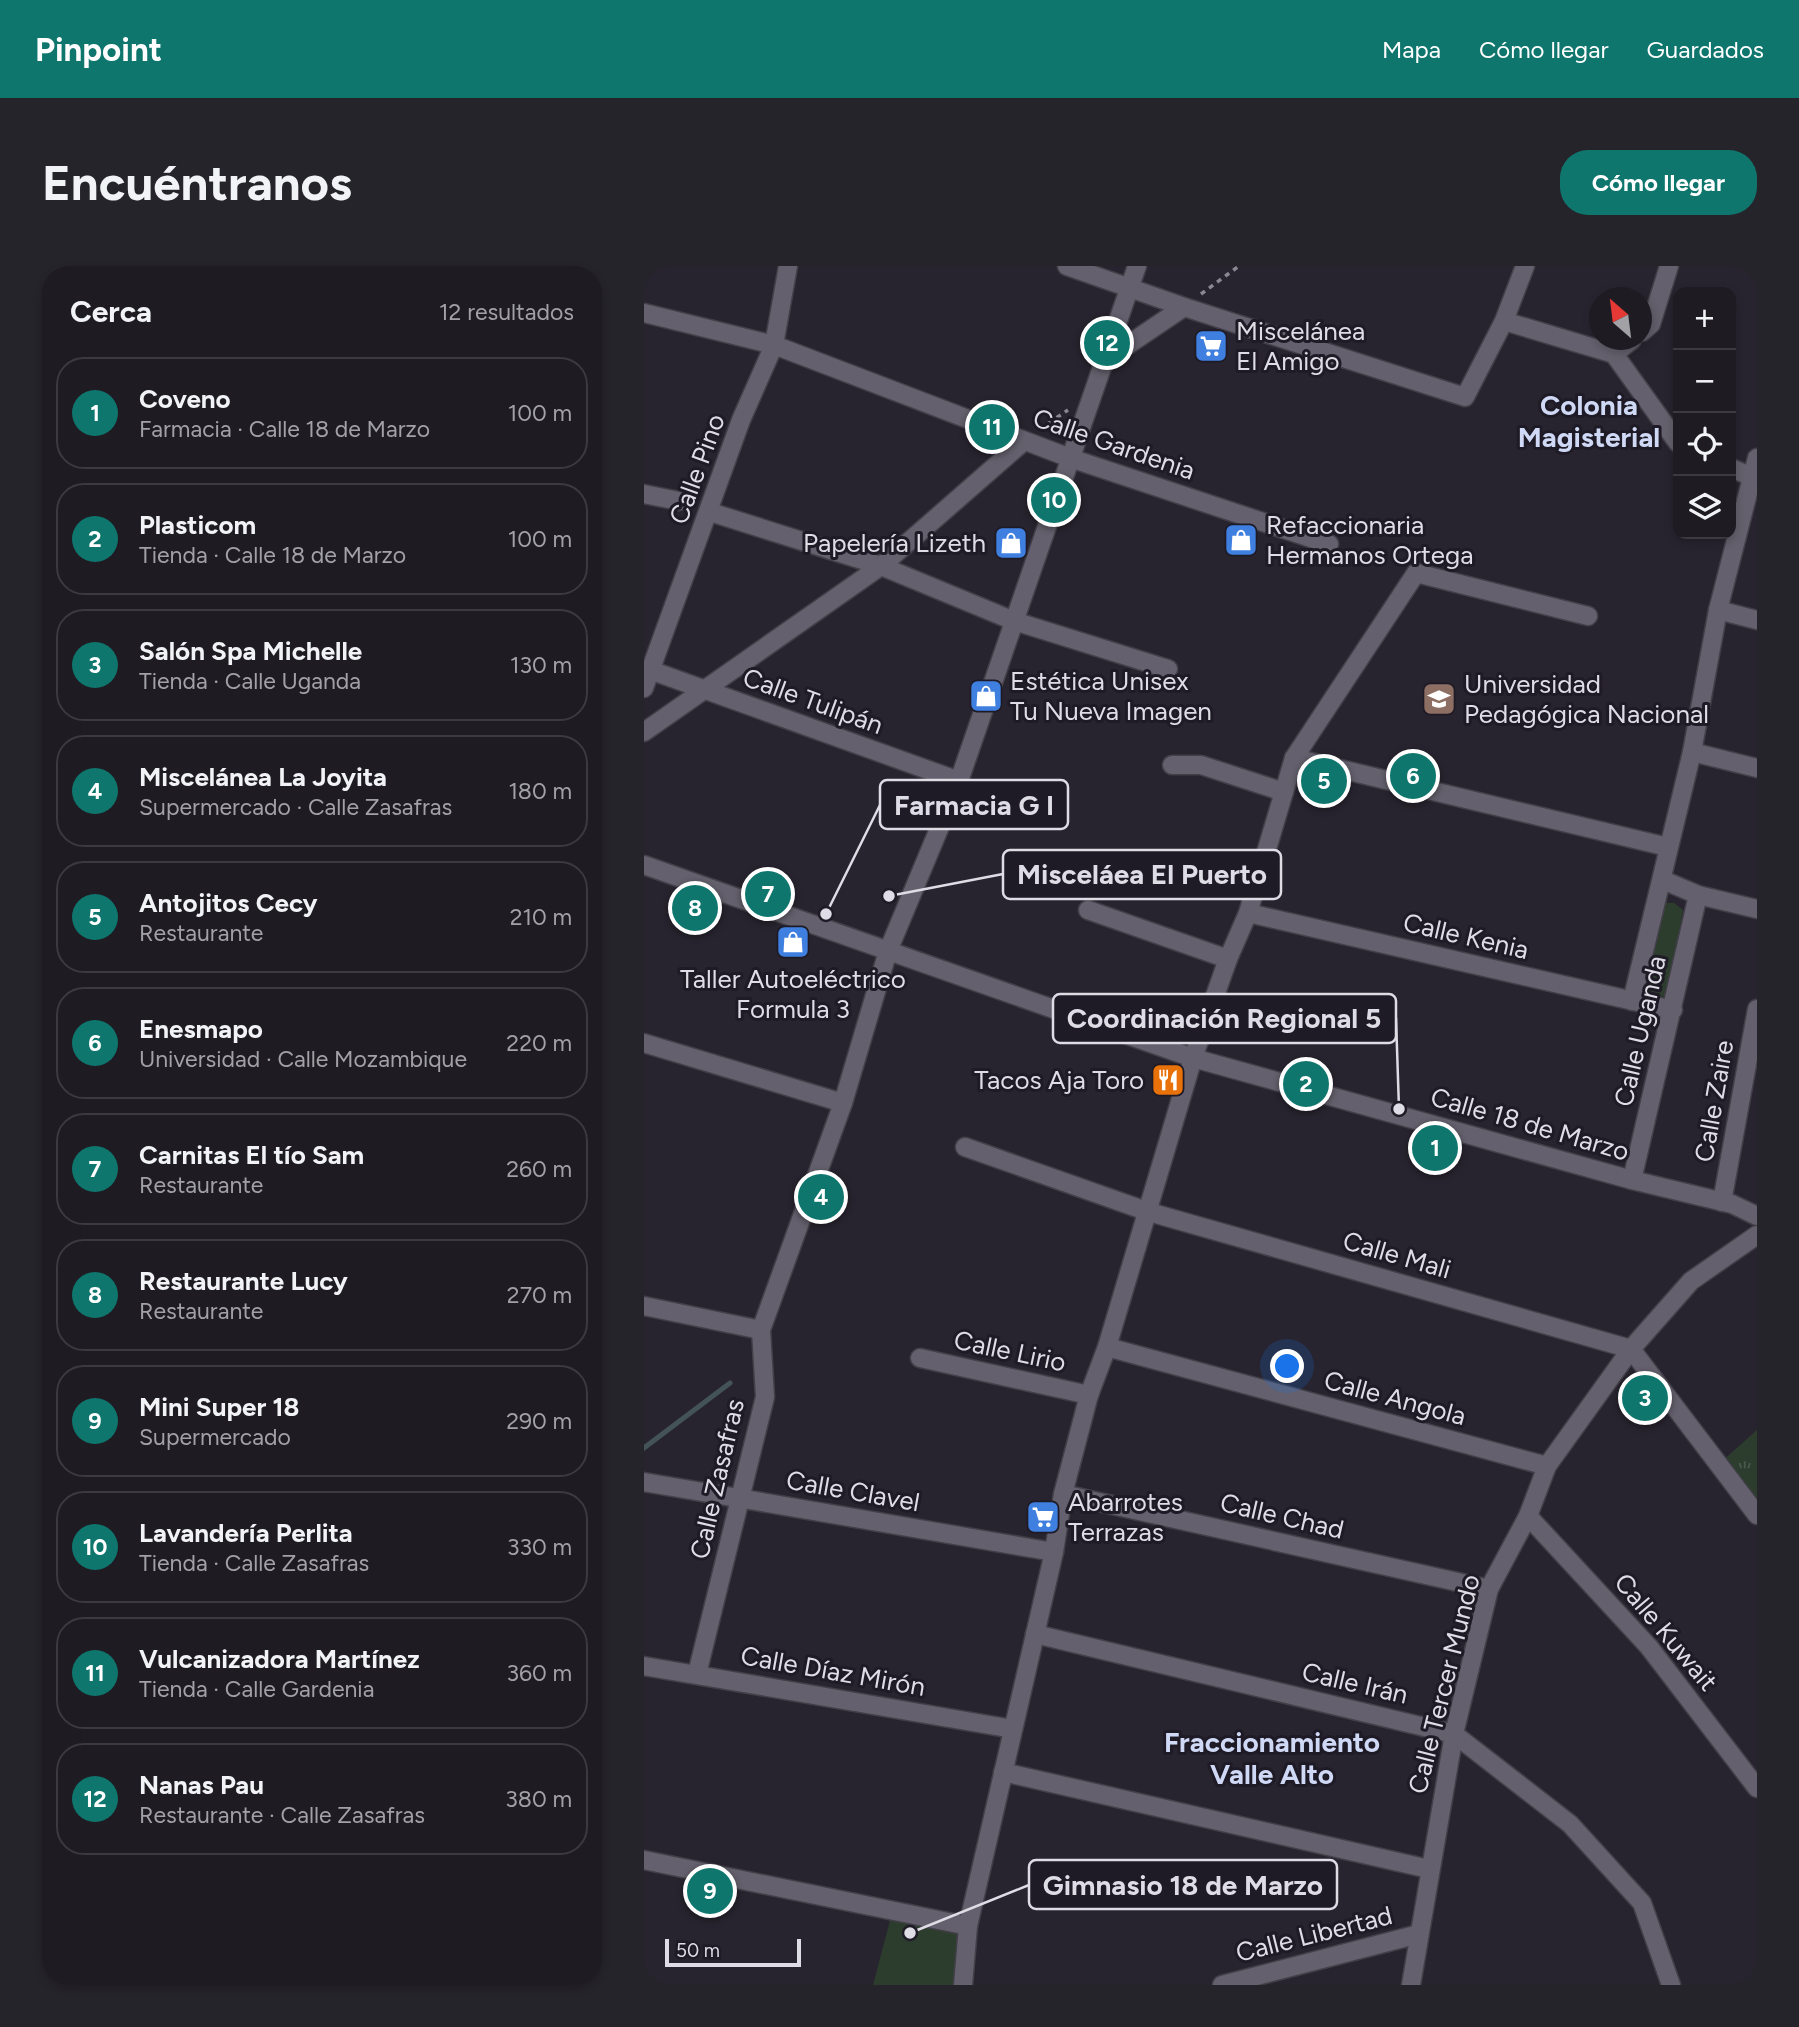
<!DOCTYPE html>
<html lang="es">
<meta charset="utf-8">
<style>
body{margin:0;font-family:Figtree,sans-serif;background:#26242b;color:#f1f3f6}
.controls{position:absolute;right:21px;top:21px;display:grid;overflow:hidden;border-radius:14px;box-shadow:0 4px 10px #0003}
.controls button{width:63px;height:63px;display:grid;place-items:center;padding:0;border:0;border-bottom:2px solid #3c3941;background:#1e1b23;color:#f1f3f6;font:35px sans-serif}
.compass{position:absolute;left:945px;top:21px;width:63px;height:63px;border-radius:50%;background:#1e1b23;box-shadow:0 4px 10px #0003;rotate:332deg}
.scale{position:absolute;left:21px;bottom:18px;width:136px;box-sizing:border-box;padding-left:7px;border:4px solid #dedce4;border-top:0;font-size:19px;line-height:24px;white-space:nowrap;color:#dedce4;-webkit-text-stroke:5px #1e1b26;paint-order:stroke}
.you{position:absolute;left:644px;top:1101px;width:24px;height:24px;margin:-18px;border:5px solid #fff;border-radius:50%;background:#1a73e8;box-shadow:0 0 0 10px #1a73e833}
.badge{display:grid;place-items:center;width:46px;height:46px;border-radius:50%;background:#0f766e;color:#fff;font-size:23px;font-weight:700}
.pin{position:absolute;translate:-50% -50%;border:4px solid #fff;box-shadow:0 2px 7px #0006}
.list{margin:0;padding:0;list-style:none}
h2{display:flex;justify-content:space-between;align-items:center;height:91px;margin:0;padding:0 28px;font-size:30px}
h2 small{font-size:23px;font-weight:400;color:#a1a1a6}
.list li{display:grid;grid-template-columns:46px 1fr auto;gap:21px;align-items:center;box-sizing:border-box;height:112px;margin:0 14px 14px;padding:0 14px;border:2px solid #3c3941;border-radius:28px}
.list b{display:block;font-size:26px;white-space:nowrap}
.list p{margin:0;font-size:23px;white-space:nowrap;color:#a1a1a6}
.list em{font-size:23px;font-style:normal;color:#a1a1a6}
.icon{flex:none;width:38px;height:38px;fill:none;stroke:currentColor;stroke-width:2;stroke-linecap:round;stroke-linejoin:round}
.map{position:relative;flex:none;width:1113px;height:1719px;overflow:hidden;border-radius:28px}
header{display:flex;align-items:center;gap:42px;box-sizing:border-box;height:98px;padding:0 35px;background:#0f766e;color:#fff}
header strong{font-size:33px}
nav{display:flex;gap:38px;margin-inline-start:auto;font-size:24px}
.intro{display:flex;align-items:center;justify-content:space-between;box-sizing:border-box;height:168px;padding:0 42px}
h1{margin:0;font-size:49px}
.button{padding:18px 32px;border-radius:28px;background:#0f766e;color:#fff;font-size:24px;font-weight:700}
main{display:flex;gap:42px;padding:0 42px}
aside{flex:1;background:#1e1b23;border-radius:28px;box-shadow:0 4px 10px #0003}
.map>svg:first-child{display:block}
.grass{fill:url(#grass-tufts)}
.green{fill:#2c3d2e}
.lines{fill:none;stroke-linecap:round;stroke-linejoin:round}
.stream{stroke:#435357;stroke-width:5}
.minor-casing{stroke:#423f48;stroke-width:21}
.tertiary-casing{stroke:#423f48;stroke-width:21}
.path{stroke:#8a8791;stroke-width:3.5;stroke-dasharray:5 5;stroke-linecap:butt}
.minor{stroke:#64606d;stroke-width:18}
.tertiary{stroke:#64606d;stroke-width:18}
.labels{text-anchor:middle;stroke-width:6;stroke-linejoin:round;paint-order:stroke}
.poi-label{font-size:26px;fill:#dedce4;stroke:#1e1b26;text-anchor:start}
.street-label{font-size:26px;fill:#dedce4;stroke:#1e1b26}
.neighbourhood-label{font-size:28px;font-weight:bold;fill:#cfd9f5;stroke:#1e1b26}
.leader{fill:none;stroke:#dedce4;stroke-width:2.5}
.callout-dot{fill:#dedce4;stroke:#1e1b26;stroke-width:2.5}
.callout{fill:#1e1b26;stroke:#dedce4;stroke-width:2.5}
.callout-label{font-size:28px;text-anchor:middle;font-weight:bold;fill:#dedce4}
</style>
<header>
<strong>Pinpoint</strong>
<nav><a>Mapa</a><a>Cómo llegar</a><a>Guardados</a></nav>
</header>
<div class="intro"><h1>Encuéntranos</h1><a class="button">Cómo llegar</a></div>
<main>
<aside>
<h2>Cerca<small>12 resultados</small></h2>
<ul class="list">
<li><span class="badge">1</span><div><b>Coveno</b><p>Farmacia · Calle 18 de Marzo</p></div><em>100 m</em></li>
<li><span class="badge">2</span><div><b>Plasticom</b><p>Tienda · Calle 18 de Marzo</p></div><em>100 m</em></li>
<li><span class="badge">3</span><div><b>Salón Spa Michelle</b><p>Tienda · Calle Uganda</p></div><em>130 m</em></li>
<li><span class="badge">4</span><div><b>Miscelánea La Joyita</b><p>Supermercado · Calle Zasafras</p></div><em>180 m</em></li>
<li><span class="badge">5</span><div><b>Antojitos Cecy</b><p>Restaurante</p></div><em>210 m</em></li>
<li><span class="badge">6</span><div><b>Enesmapo</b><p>Universidad · Calle Mozambique</p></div><em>220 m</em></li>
<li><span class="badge">7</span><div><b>Carnitas El tío Sam</b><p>Restaurante</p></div><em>260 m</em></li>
<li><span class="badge">8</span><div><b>Restaurante Lucy</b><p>Restaurante</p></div><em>270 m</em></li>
<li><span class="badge">9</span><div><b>Mini Super 18</b><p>Supermercado</p></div><em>290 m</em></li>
<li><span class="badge">10</span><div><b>Lavandería Perlita</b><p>Tienda · Calle Zasafras</p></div><em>330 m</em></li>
<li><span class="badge">11</span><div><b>Vulcanizadora Martínez</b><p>Tienda · Calle Gardenia</p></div><em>360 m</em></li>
<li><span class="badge">12</span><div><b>Nanas Pau</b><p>Restaurante · Calle Zasafras</p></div><em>380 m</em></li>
</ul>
</aside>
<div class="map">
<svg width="1113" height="1719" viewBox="0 0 1113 1719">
<defs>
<pattern id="grass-tufts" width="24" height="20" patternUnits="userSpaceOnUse" patternTransform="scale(1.75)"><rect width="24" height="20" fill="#2c3d2e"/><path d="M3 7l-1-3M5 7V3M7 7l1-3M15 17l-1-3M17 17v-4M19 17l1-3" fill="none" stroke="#4a584c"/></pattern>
</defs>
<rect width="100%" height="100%" fill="#28242f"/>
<path class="grass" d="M1113,1164V1244L1075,1198Z"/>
<g class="green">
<path d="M1018,637H1030L1039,644L1024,728C1017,732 1009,734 1003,728Z"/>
<path d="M248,1647L322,1661L318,1719H229Z"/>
</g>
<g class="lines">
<path class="stream" d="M0,1182L86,1117"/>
<defs>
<g id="minor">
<path d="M423,0L540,41L821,131L860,55L881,0"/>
<path d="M0,47L130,79L426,192L685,278"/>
<path d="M860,55L970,88"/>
<path d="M998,66L1007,58L1025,0"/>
<path d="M970,88L1034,177"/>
<path d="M970,88L988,74"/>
<path d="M460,95L540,41"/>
<path d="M1087,202L1113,213"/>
<path d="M0,228L35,235"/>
<path d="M66,246L237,300L370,355L524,403"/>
<path d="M1074,344L1113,354"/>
<path d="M6,404L315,515"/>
<path d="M0,422L97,154L130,79L144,0"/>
<path d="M0,466L237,300L380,175"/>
<path d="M1048,486L1113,502"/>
<path d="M650,492L1024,581"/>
<path d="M528,499H557L640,526"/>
<path d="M1019,614L1054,629L1113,643"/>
<path d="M444,644L584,693"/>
<path d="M604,647L1029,744"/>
<path d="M988,735L1048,486L1074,344L1113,192"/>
<path d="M0,777L199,837"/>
<path d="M321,881L505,946L987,1083L1113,1249"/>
<path d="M988,914L1054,629"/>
<path d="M1078,936L1113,743"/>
<path d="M0,1040L117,1064"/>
<path d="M463,1081L903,1200"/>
<path d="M276,1092L445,1129"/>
<path d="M0,1216L410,1286"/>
<path d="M419,1228L845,1323"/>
<path d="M884,1250L1005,1381L1113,1522"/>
<path d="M391,1368L810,1468L926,1558L998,1637L1027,1719"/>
<path d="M0,1400L369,1463"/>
<path d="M53,1408L121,1131L117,1064L199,837L244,685L315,515L493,0"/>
<path d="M359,1506L785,1603"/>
<path d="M0,1594L324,1660"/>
<path d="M319,1719L324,1660L410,1286L419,1228L445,1129L463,1081L549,792L584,693L604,647L650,492L772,307L944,350"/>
<path d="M578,1719L775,1668"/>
<path d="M767,1719L810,1468L845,1323L884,1250L903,1200L987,1083L1047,1015L1113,969"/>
</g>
<path id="tertiary" d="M0,599L549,792L988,914L1088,938L1113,950"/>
</defs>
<use href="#minor" class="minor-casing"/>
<use href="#tertiary" class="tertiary-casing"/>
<g class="path">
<path d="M557,28L595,0"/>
<path d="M396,163L424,144"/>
</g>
<use href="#minor" class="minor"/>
<use href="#tertiary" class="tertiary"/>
</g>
<defs>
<symbol id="supermarket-square" viewBox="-11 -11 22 22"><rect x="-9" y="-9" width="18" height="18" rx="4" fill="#3f7fe0" stroke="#1e1b26"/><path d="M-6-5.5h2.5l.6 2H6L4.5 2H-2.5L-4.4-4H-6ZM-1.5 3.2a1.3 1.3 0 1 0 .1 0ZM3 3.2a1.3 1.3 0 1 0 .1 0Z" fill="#fff"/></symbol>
<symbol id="shop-square" viewBox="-11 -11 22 22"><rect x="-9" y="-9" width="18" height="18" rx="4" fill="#3f7fe0" stroke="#1e1b26"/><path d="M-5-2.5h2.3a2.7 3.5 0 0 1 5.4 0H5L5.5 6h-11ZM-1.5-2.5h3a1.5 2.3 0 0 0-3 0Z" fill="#fff"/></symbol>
<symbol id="university-square" viewBox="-11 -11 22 22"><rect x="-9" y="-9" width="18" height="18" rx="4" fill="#8d6e63" stroke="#1e1b26"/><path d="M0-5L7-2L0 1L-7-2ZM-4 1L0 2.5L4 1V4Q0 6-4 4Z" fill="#fff"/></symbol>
<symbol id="restaurant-square" viewBox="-11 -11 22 22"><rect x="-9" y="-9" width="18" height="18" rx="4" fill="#e8710a" stroke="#1e1b26"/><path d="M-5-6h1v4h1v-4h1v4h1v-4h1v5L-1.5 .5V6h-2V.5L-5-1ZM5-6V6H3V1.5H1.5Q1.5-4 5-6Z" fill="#fff"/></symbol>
</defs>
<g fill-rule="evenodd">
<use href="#supermarket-square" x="548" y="61" width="38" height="38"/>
<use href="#shop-square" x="578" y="255" width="38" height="38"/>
<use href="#shop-square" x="348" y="258" width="38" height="38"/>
<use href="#shop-square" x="323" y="411" width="38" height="38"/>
<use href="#university-square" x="776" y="414" width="38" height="38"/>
<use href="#shop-square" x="130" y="657" width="38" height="38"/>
<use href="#restaurant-square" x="505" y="795" width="38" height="38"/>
<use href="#supermarket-square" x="380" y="1232" width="38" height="38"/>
</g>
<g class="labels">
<g class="poi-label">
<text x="592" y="74">Miscelánea<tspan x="592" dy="30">El Amigo</tspan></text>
<text x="622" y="268">Refaccionaria<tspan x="622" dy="30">Hermanos Ortega</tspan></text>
<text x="342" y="286" text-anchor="end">Papelería Lizeth</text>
<text x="366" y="424">Estética Unisex<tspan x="366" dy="30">Tu Nueva Imagen</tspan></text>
<text x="820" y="427">Universidad<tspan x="820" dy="30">Pedagógica Nacional</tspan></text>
<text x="149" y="722" text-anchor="middle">Taller Autoeléctrico<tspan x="149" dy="30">Formula 3</tspan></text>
<text x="500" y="823" text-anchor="end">Tacos Aja Toro</text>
<text x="424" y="1245">Abarrotes<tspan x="424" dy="30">Terrazas</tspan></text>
</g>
<g class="street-label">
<text transform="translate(470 178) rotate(19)" y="9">Calle Gardenia</text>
<text transform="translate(53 203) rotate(-70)" y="9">Calle Pino</text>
<text transform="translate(169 435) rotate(20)" y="9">Calle Tulipán</text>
<text transform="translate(822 670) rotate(13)" y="9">Calle Kenia</text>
<text transform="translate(996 765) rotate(-77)" y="9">Calle Uganda</text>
<text transform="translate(1070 835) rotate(-80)" y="9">Calle Zaire</text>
<text transform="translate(886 858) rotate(16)" y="9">Calle 18 de Marzo</text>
<text transform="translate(753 989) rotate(16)" y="9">Calle Mali</text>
<text transform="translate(366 1085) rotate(12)" y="9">Calle Lirio</text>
<text transform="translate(751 1132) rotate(15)" y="9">Calle Angola</text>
<text transform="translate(73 1213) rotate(-77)" y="9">Calle Zasafras</text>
<text transform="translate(209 1225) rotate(10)" y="9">Calle Clavel</text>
<text transform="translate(638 1250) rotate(13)" y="9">Calle Chad</text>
<text transform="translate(1022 1366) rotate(50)" y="9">Calle Kuwait</text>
<text transform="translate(189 1405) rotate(10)" y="9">Calle Díaz Mirón</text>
<text transform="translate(711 1417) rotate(13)" y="9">Calle Irán</text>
<text transform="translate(800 1418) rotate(-76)" y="9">Calle Tercer Mundo</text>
<text transform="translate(670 1668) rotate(-14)" y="9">Calle Libertad</text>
</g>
<g class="neighbourhood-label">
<text x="945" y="149">Colonia<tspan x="945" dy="32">Magisterial</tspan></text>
<text x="628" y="1486">Fraccionamiento<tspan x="628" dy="32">Valle Alto</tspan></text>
</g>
</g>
<path class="leader" d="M182 648L236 539M245 630L359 608M755 843L752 752M266 1667L385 1619"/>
<g class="callout-dot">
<circle cx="182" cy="648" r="7"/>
<circle cx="245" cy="630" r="7"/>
<circle cx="755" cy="843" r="7"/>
<circle cx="266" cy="1667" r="7"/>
</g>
<g class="callout">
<rect x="236" y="514" width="188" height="49" rx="7"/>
<rect x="359" y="584" width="278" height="49" rx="7"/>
<rect x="409" y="728" width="343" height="49" rx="7"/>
<rect x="385" y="1594" width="308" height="49" rx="7"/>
</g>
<g class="callout-label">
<text x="330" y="549">Farmacia G I</text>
<text x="498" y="618">Misceláea El Puerto</text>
<text x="580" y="762">Coordinación Regional 5</text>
<text x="539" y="1629">Gimnasio 18 de Marzo</text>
</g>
</svg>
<div class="controls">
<button>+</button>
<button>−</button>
<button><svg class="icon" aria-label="locate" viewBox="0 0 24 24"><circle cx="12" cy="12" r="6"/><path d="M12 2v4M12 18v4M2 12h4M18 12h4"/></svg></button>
<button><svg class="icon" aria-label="layers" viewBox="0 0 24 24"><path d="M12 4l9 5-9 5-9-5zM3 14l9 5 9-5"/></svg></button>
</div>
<svg class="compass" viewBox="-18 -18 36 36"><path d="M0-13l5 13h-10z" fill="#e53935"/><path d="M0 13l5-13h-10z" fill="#a1a1a6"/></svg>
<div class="scale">50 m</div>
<div class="you"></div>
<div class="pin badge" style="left:791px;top:882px">1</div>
<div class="pin badge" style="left:662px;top:818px">2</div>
<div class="pin badge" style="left:1001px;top:1132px">3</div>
<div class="pin badge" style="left:177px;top:931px">4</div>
<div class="pin badge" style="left:680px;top:515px">5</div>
<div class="pin badge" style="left:769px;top:510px">6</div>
<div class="pin badge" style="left:124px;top:628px">7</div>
<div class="pin badge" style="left:51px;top:642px">8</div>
<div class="pin badge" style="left:66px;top:1625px">9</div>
<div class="pin badge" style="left:410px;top:234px">10</div>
<div class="pin badge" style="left:348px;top:161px">11</div>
<div class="pin badge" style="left:463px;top:77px">12</div>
</div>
</main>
